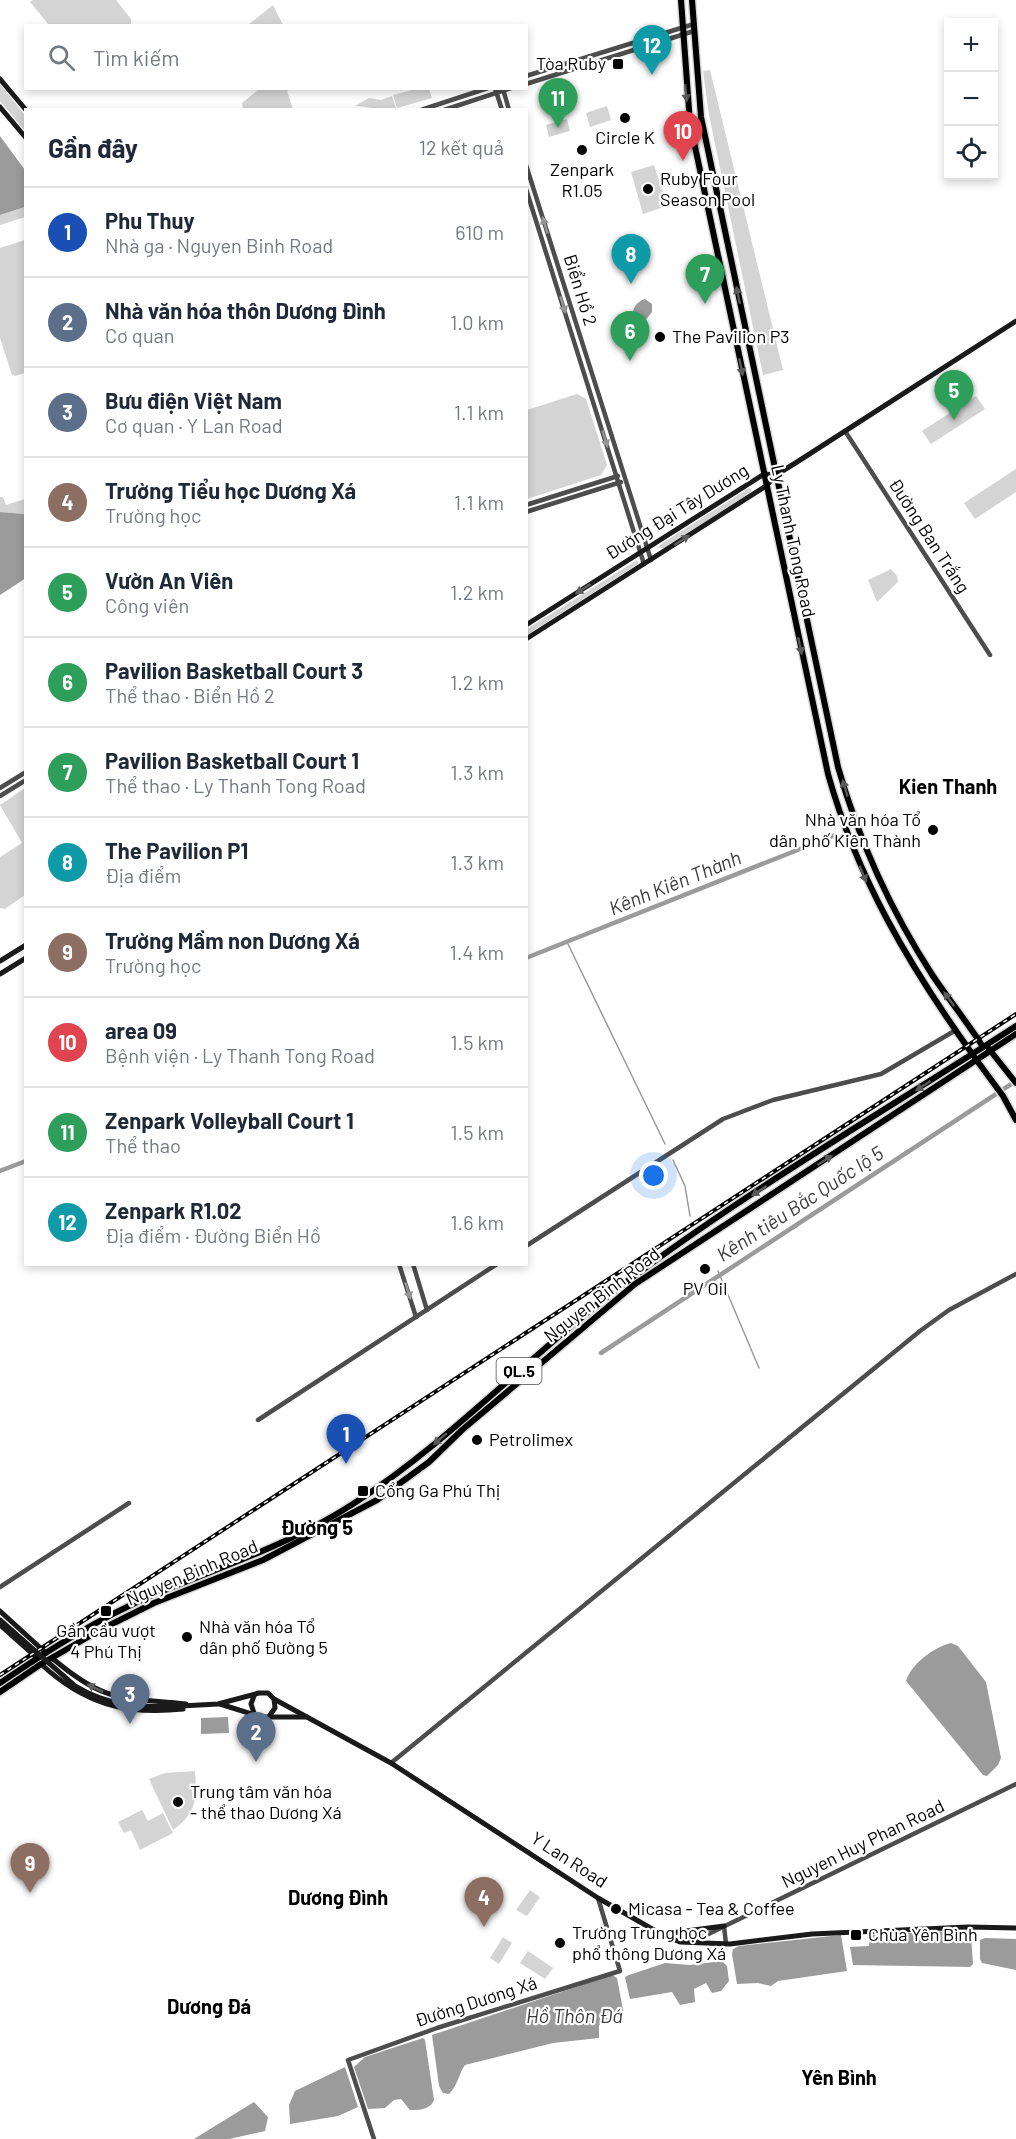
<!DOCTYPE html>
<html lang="vi">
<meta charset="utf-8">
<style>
body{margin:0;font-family:Barlow,sans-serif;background:#f2f2f3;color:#1f2937}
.controls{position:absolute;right:18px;top:18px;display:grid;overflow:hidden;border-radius:0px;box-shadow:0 3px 9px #0003}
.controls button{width:54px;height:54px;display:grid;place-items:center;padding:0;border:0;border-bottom:2px solid #e0e1e3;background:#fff;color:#1f2937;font:30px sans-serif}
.you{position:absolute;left:654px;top:1176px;width:21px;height:21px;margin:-15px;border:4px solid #fff;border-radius:50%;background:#1a73e8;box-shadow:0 0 0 9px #1a73e833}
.badge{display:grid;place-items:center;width:39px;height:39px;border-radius:50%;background:#1a73e8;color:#fff;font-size:20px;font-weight:700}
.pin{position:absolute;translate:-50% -50px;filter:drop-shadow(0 2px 3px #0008)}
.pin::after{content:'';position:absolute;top:32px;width:21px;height:18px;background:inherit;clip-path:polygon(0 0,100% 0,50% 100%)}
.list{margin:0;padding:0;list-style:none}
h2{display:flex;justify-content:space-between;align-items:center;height:78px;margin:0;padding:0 24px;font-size:26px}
h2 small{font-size:20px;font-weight:400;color:#747a83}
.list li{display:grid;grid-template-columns:39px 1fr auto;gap:18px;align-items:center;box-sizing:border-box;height:90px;padding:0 24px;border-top:2px solid #e0e1e3}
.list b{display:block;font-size:22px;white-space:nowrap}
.list p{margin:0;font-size:20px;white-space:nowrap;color:#747a83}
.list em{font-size:20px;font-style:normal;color:#747a83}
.icon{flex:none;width:33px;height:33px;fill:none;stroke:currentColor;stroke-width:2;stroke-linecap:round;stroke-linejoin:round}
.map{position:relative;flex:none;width:1016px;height:2139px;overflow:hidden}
.search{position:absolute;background:#fff;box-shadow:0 3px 9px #0003;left:24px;top:24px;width:504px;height:66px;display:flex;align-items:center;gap:15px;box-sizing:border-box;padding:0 21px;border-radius:0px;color:#747a83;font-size:22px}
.panel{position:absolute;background:#fff;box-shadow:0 3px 9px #0003;left:24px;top:108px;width:504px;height:1158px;border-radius:0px}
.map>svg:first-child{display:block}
.green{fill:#d4d4d4}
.water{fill:#9b9b9b}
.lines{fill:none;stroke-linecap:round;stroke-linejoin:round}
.stream{stroke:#9b9b9b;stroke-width:1.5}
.canal{stroke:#9b9b9b;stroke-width:4.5}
.primary-casing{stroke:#dbdbdb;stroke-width:9}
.trunk-casing{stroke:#dbdbdb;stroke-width:9}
.tertiary{stroke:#4d4d4d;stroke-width:4.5}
.secondary{stroke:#1a1a1a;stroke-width:5}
.primary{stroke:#000;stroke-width:6}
.trunk{stroke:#000;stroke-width:6}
.rail-casing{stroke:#000;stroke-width:4}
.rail{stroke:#fff;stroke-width:1.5;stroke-dasharray:4.5;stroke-linecap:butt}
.secondary-bridge{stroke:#1a1a1a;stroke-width:5}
.oneway{fill:#595959}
.oneway2{fill:#949494}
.oneway3{fill:#5f5f5f}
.poi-dot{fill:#000;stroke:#fff;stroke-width:2}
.labels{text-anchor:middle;stroke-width:4.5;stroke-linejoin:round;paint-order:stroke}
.shield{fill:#fff;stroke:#4c4c4c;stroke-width:1.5}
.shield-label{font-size:16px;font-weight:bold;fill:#000}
.poi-label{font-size:18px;fill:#000;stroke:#fff;text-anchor:start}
.street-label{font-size:18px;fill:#000;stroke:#fff}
.neighbourhood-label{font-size:20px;font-weight:bold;fill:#000;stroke:#fff}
.water-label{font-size:20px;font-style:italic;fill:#3c3c3c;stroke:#fff}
</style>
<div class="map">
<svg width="1016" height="2139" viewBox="0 0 1016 2139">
<rect width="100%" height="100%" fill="#fff"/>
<g class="green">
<path d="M33,0H116L131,19V25H49L30,2Z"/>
<path d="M273,5L283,25H248Z"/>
<path d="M710,70L783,370L763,375L709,115L703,71Z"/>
<path d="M0,84L25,115V131L0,101Z"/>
<path d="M259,89H290L287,91L293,109H243L242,103Z"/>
<path d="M416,89H429L432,98L397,108L393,95Z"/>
<path d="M392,96L396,108C381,112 368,106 355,106L369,98L381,100Z"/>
<path d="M607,106L611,120L590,127L586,113Z"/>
<path d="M567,119L570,131L549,137L546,125Z"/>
<path d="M654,165L667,206L643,214L631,172Z"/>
<path d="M25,207V217L0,225V215Z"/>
<path d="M25,240V373L15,376L12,375L0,338V248Z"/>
<path d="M577,394L586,399L607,465L601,475L527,499V410Z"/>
<path d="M976,396L985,409L931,444L922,431Z"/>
<path d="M1016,469V492L975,519L964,503Z"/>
<path d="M749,488L752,490L750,493L664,548H658L661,544Z"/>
<path d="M0,497H3L6,505L25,499V514L0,512Z"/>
<path d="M637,560L638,564L527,635V629Z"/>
<path d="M891,569L897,576L898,582L877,602L868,580Z"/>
<path d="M25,788V895L5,909L0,908V857L22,843L0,805Z"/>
<path d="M195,1771C197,1798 197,1812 173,1830L149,1779L165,1773Z"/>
<path d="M142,1810L148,1821L163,1813L173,1833L140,1850L131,1830L124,1833L118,1822Z"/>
<path d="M530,1890L540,1897L527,1916L516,1910Z"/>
<path d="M503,1937L512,1943L499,1964L490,1958Z"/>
<path d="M528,1951L553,1968L545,1979L520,1963Z"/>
</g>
<g class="water">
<path d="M0,136L25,170V207L0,215Z"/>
<path d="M645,299L652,304V312L644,322H635C629,313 635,302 645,299Z"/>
<path d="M0,512L25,514L26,578L0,595Z"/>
<path d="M951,1643L958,1646L986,1682L1001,1758L998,1765L987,1776L983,1775L906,1681C911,1664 934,1647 951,1643Z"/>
<path d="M228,1717L229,1733L201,1734V1718Z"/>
<path d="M967,1930L971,1935L973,1964L970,1967L853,1965L850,1947L869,1946L870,1935Z"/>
<path d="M841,1935L847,1971L778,1981L771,1986L758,1983L737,1984L732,1954L733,1949L739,1946Z"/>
<path d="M985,1938L1016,1939V1970L982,1963L980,1959V1940Z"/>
<path d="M722,1961L727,1966L729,1981L721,1991L712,1993L706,1983L694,1989L695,2002L680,2005L672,1992L630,1999L625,1977L629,1975L665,1963L690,1965Z"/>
<path d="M612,1975L617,1978L624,2015L599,2025V2038L553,2043L465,2065C458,2075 458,2085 449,2094L443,2093L439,2086L432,2035Z"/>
<path d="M423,2038L425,2040L434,2100C430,2110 419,2110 410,2110L401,2099L394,2100L385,2108L368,2109L354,2067L365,2057Z"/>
<path d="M345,2067L358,2107L338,2116L290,2124L289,2105L295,2091Z"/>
<path d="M254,2102L268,2117L265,2131L229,2139H194Z"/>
</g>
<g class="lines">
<g class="stream">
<path d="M567,942L665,1144"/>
<path d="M673,1160L685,1186L690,1216"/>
<path d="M718,1271L759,1368"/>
</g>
<g class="canal">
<path d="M526,958L835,835"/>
<path d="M0,1171L26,1161"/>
<path d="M601,1353L1016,1081"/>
</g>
<defs>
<g id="primary">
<path d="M681,0L690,123L828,774C857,878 910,967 973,1055"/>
<path d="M692,0L701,117L838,767C859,841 891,911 933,976C949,1000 968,1023 983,1047"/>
</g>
<g id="trunk">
<path d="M989,1049L1016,1083"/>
<path d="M975,1058L1003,1096L1016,1120"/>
<path d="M0,1683C49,1650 99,1618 153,1595C221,1567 291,1544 353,1504C454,1439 536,1348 633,1277C755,1186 888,1109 1016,1026"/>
<path d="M0,1692L41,1664L102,1629L154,1603L263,1560L377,1500L429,1462L462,1430L635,1284L1016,1034"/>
</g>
</defs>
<use href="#primary" class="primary-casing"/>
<use href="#trunk" class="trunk-casing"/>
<g class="tertiary">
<path d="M526,76L694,24"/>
<path d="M526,84L694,31"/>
<path d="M495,88L502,110"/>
<path d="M503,89L509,110"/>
<path d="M421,110L488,88"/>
<path d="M444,110L511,88"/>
<path d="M526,165L651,560"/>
<path d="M526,189L644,564"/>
<path d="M845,431L990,655"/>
<path d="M526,505L618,476"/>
<path d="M526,512L621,482"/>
<path d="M0,788L26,772"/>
<path d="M0,796L26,780"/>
<path d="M526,1246L723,1119L773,1100L881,1074L956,1030"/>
<path d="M399,1264L416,1317"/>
<path d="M413,1264L427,1310"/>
<path d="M258,1420L497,1264"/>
<path d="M0,1587L129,1503"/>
<path d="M391,1763L920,1331L949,1310L1016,1274"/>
<path d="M724,1926L726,1944"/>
<path d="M692,1942L1016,1784"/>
<path d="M374,2139L348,2060L437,2028L620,1971L598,1898"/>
</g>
<g class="secondary">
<path d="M0,79L26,110"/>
<path d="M0,107L26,138"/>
<path d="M526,625L764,474L776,475"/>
<path d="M526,639L766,486L776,475L797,462L1016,321"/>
<path d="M0,961L26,945"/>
<path d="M0,974L26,958"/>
<path d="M0,1611L46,1653"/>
<path d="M0,1625L37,1658"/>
<path d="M52,1658C105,1703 120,1697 186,1704"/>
<path d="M41,1664C84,1704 125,1715 183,1709"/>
<path d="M220,1704L261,1717H307"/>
<path d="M181,1706L218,1704L259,1693H268L274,1699L391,1763L598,1898L661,1934L680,1942L730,1944L812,1934L968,1927L1016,1928"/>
<path d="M254,1713L251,1704L254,1696"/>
<path d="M270,1715L275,1708L274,1699"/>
<path d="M663,1934L724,1926"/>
</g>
<use href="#primary" class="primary"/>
<use href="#trunk" class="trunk"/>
<defs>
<path id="rail" d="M0,1675L1016,1014"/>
</defs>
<use href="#rail" class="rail-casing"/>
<use href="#rail" class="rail"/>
<path class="secondary-bridge" d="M0,1620L75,1686C109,1707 141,1708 181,1706"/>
</g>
<defs><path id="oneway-solid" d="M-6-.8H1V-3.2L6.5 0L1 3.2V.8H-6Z" transform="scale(1.5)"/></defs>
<g class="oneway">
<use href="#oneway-solid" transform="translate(686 93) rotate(85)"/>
<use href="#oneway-solid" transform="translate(738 295) rotate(-102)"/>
<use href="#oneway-solid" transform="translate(741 367) rotate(78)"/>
<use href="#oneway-solid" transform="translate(800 646) rotate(78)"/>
<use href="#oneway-solid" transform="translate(845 788) rotate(-107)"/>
<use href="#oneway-solid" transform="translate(863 874) rotate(67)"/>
<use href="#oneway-solid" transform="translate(949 999) rotate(-126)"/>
<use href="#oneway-solid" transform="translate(923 1086) rotate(147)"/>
<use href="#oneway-solid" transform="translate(825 1160) rotate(-33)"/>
<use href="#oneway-solid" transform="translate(759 1191) rotate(147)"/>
<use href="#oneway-solid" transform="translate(440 1439) rotate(139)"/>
</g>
<g class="oneway2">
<use href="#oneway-solid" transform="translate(545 225) rotate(-107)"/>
<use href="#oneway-solid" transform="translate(563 305) rotate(73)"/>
<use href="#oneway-solid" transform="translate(605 439) rotate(73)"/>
<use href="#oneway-solid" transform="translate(408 1291) rotate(73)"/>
</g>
<g class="oneway3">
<use href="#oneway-solid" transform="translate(682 540) rotate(-33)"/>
<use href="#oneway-solid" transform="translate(583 589) rotate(147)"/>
<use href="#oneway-solid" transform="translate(95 1688) rotate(-154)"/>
</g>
<g class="poi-dot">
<rect x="612" y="58" width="12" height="12" rx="3"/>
<circle cx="625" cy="118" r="6"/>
<circle cx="582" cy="150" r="6"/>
<circle cx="648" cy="189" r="6"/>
<circle cx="660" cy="337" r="6"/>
<circle cx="933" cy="830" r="6"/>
<circle cx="705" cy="1269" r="6"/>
<circle cx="477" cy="1440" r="6"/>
<rect x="357" y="1485" width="12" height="12" rx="3"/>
<rect x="100" y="1605" width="12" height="12" rx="3"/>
<circle cx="187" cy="1637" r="6"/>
<circle cx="178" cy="1802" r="6"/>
<circle cx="616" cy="1909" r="6"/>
<rect x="850" y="1929" width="12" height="12" rx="3"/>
<circle cx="560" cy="1943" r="6"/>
</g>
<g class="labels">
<rect class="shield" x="496.5" y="1358" width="45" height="26" rx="4.5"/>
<g class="shield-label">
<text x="519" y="1377">QL.5</text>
</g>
<g class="poi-label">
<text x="606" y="70" text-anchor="end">Tòa Ruby</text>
<text x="625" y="144" text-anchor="middle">Circle K</text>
<text x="582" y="176" text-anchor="middle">Zenpark<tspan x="582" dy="21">R1.05</tspan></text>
<text x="660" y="185">Ruby Four<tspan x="660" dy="21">Season Pool</tspan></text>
<text x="672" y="343">The Pavilion P3</text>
<text x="921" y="826" text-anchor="end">Nhà văn hóa Tổ<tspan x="921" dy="21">dân phố Kiên Thành</tspan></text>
<text x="705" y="1295" text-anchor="middle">PV Oil</text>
<text x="489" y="1446">Petrolimex</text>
<text x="375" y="1497">Cổng Ga Phú Thị</text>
<text x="199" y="1633">Nhà văn hóa Tổ<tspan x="199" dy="21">dân phố Đường 5</tspan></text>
<text x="106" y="1637" text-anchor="middle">Gần cầu vượt<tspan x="106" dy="21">4 Phú Thị</tspan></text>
<text x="190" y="1798">Trung tâm văn hóa<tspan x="190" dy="21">- thể thao Dương Xá</tspan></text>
<text x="628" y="1915">Micasa - Tea &amp; Coffee</text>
<text x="572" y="1939">Trường Trung học<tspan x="572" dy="21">phổ thông Dương Xá</tspan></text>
<text x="868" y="1941">Chùa Yên Bình</text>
</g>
<g class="street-label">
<text transform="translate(580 290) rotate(73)" y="6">Biển Hồ 2</text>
<text transform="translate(677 512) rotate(-32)" y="6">Đường Đại Tây Dương</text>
<text transform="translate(929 536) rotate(57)" y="6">Đường Ban Trắng</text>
<text transform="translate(793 541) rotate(78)" y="6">Ly Thanh Tong Road</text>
<text transform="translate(602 1295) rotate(-38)" y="6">Nguyen Binh Road</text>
<text transform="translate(192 1573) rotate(-23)" y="6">Nguyen Binh Road</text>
<text transform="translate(863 1844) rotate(-26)" y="6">Nguyen Huy Phan Road</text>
<text transform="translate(569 1860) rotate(33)" y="6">Y Lan Road</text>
<text transform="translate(476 2002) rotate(-18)" y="6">Đường Dương Xá</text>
</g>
<g class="neighbourhood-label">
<text x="948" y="794">Kien Thanh</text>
<text x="317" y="1535">Đường 5</text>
<text x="338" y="1905">Dương Đình</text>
<text x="209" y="2014">Dương Đá</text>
<text x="839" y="2085">Yên Bình</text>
</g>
<g class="water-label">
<text transform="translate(675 883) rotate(-22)" y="7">Kênh Kiên Thành</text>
<text transform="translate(800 1204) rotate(-33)" y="7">Kênh tiêu Bắc Quốc lộ 5</text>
<text x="574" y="2023">Hồ Thôn Đá</text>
</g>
</g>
</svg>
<div class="controls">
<button>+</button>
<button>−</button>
<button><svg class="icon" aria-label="locate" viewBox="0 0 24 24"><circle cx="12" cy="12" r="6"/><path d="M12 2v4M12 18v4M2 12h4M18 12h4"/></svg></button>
</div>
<div class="you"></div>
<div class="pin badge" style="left:346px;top:1464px;background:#1a4fb4">1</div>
<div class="pin badge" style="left:256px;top:1762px;background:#5c6f8a">2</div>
<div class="pin badge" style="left:130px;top:1724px;background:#5c6f8a">3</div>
<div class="pin badge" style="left:484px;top:1927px;background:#8d6e63">4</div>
<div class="pin badge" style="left:954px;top:420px;background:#2e9e5b">5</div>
<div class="pin badge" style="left:630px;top:361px;background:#2e9e5b">6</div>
<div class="pin badge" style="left:705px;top:304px;background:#2e9e5b">7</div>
<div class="pin badge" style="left:631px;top:284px;background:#0f9aa8">8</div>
<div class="pin badge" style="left:30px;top:1893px;background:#8d6e63">9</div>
<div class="pin badge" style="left:683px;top:161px;background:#e0444e">10</div>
<div class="pin badge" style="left:558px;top:128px;background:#2e9e5b">11</div>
<div class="pin badge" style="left:652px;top:75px;background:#0f9aa8">12</div>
<div class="search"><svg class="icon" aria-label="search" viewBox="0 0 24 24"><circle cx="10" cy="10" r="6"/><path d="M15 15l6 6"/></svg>Tìm kiếm</div>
<section class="panel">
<h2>Gần đây<small>12 kết quả</small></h2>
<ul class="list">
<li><span class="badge" style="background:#1a4fb4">1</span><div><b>Phu Thuy</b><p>Nhà ga · Nguyen Binh Road</p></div><em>610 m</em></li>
<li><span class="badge" style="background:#5c6f8a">2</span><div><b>Nhà văn hóa thôn Dương Đình</b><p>Cơ quan</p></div><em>1.0 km</em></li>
<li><span class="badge" style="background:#5c6f8a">3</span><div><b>Bưu điện Việt Nam</b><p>Cơ quan · Y Lan Road</p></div><em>1.1 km</em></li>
<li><span class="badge" style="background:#8d6e63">4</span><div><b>Trường Tiểu học Dương Xá</b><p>Trường học</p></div><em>1.1 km</em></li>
<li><span class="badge" style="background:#2e9e5b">5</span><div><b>Vườn An Viên</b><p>Công viên</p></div><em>1.2 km</em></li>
<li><span class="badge" style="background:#2e9e5b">6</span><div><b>Pavilion Basketball Court 3</b><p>Thể thao · Biển Hồ 2</p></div><em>1.2 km</em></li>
<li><span class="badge" style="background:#2e9e5b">7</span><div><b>Pavilion Basketball Court 1</b><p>Thể thao · Ly Thanh Tong Road</p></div><em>1.3 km</em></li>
<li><span class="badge" style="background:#0f9aa8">8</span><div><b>The Pavilion P1</b><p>Địa điểm</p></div><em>1.3 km</em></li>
<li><span class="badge" style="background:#8d6e63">9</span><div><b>Trường Mầm non Dương Xá</b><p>Trường học</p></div><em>1.4 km</em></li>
<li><span class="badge" style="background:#e0444e">10</span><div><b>area 09</b><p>Bệnh viện · Ly Thanh Tong Road</p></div><em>1.5 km</em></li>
<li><span class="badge" style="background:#2e9e5b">11</span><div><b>Zenpark Volleyball Court 1</b><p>Thể thao</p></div><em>1.5 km</em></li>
<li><span class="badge" style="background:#0f9aa8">12</span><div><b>Zenpark R1.02</b><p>Địa điểm · Đường Biển Hồ</p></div><em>1.6 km</em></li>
</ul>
</section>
</div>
